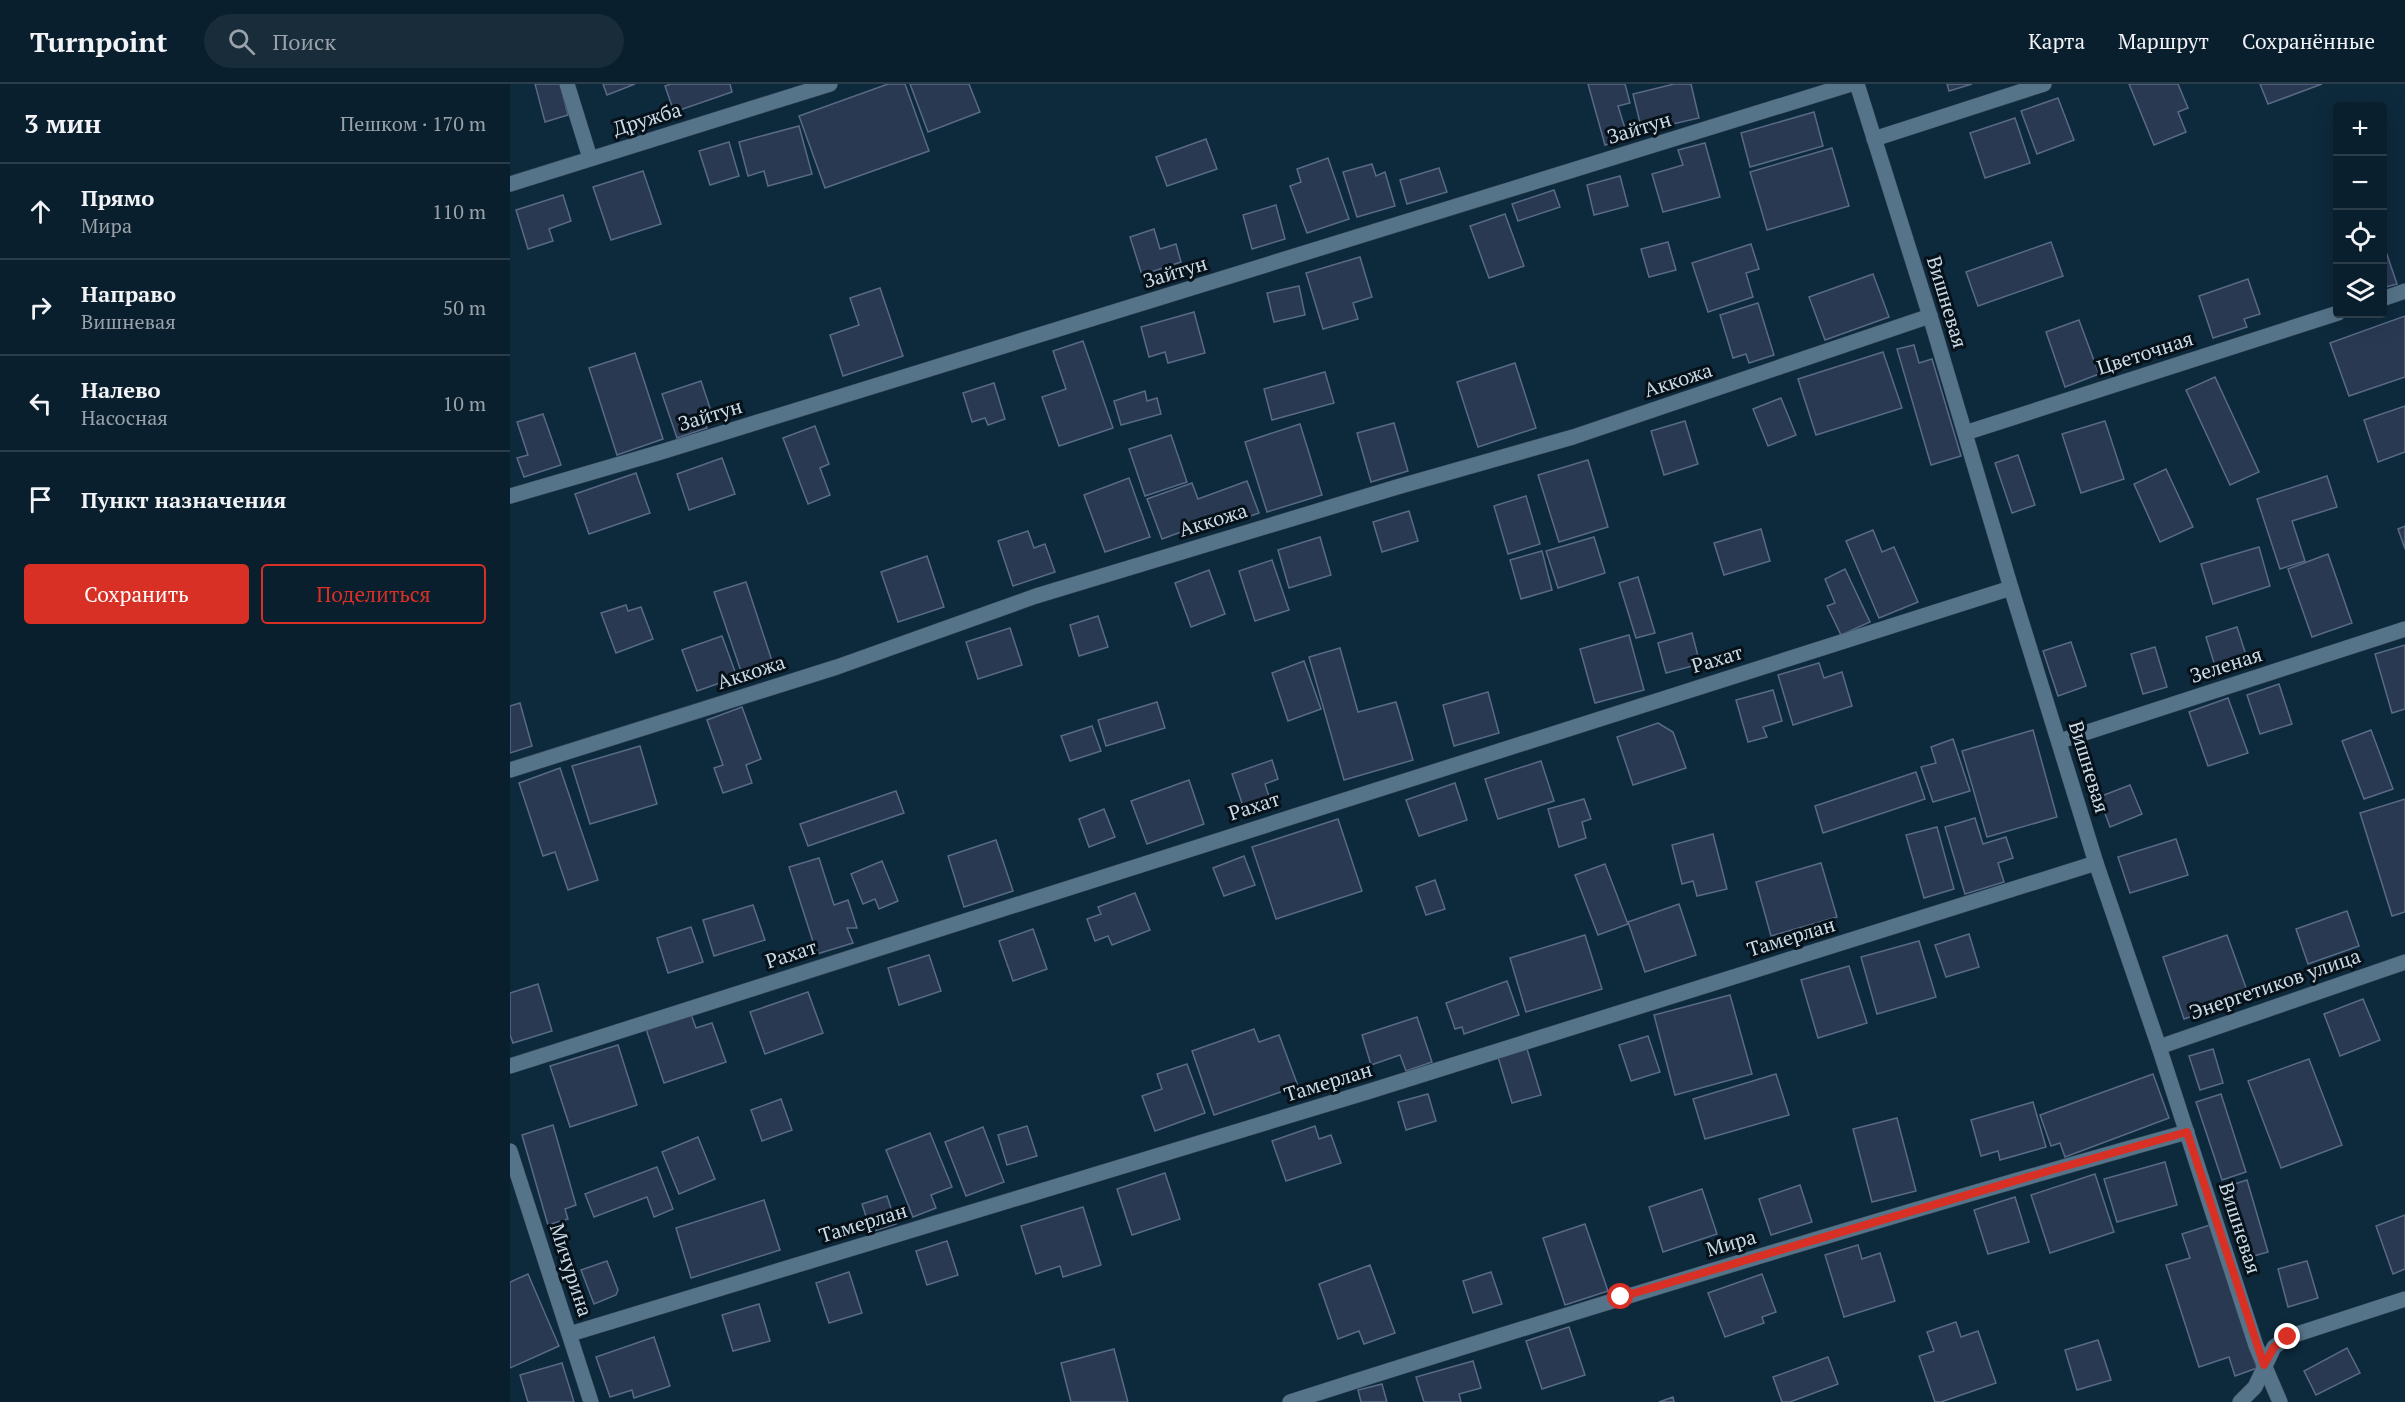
<!DOCTYPE html>
<html lang="ru">
<meta charset="utf-8">
<style>
body{margin:0;font-family:"PT Serif",serif;background:#182c39;color:#f1f3f6}
.controls{position:absolute;right:18px;top:18px;display:grid;overflow:hidden;border-radius:6px;box-shadow:0 6px 24px #0002}
.controls button{width:54px;height:54px;display:grid;place-items:center;padding:0;border:0;border-bottom:2px solid #2a3d49;background:#0a1f2d;color:#f1f3f6;font:30px sans-serif}
.stop{position:absolute;width:18px;height:18px;margin:-14px;border:4px solid #d93025;border-radius:50%;background:#fff}
.stop.end{background:#d93025;border-color:#fff;box-shadow:0 2px 6px #0008}
.list{margin:0;padding:0;list-style:none}
h2{display:flex;justify-content:space-between;align-items:center;height:78px;margin:0;padding:0 24px;font-size:26px}
h2 small{font-size:20px;font-weight:400;color:#99a2aa}
.list li{display:grid;grid-template-columns:39px 1fr auto;gap:18px;align-items:center;box-sizing:border-box;height:96px;padding:0 24px;border-top:2px solid #2a3d49}
.list b{display:block;font-size:22px;white-space:nowrap}
.list p{margin:0;font-size:20px;white-space:nowrap;color:#99a2aa}
.list em{font-size:20px;font-style:normal;color:#99a2aa}
.actions{display:flex;gap:12px;padding:18px 24px}
.actions a{flex:1;padding:14px 0;border:2px solid #d93025;border-radius:6px;text-align:center;font-size:21px;color:#d93025}
.actions .main{background:#d93025;color:#fff}
.icon{flex:none;width:33px;height:33px;fill:none;stroke:currentColor;stroke-width:2;stroke-linecap:round;stroke-linejoin:round}
.map{position:relative;flex:none;width:1895px;height:1318px;overflow:hidden}
header{display:flex;align-items:center;gap:36px;box-sizing:border-box;height:84px;padding:0 30px;background:#0a1f2d;border-bottom:2px solid #2a3d49}
header strong{font-size:28px}
nav{display:flex;gap:33px;margin-inline-start:auto;font-size:21px}
.search{width:420px;height:54px;background:#182c39;display:flex;align-items:center;gap:15px;box-sizing:border-box;padding:0 21px;border-radius:33px;color:#99a2aa;font-size:22px}
main{display:flex}
aside{flex:1;background:#0a1f2d}
.map>svg:first-child{display:block}
.building{fill:#293952;stroke:#596a86;stroke-width:1.5}
.lines{fill:none;stroke-linecap:round;stroke-linejoin:round}
.minor-casing{stroke:#354556;stroke-width:16}
.minor{stroke:#557389;stroke-width:15}
.route{stroke:#d93025;stroke-width:8}
.labels{text-anchor:middle;stroke-width:6;stroke-linejoin:round;paint-order:stroke}
.street-label{font-size:20px;fill:#cadae7;stroke:#061119}
</style>
<header>
<strong>Turnpoint</strong>
<div class="search"><svg class="icon" aria-label="search" viewBox="0 0 24 24"><circle cx="10" cy="10" r="6"/><path d="M15 15l6 6"/></svg>Поиск</div>
<nav><a>Карта</a><a>Маршрут</a><a>Сохранённые</a></nav>
</header>
<main>
<aside>
<h2>3 мин<small>Пешком · 170 m</small></h2>
<ul class="list">
<li><svg class="icon" aria-label="ahead" viewBox="0 0 24 24"><path d="M12 20V5M6 11l6-6 6 6"/></svg><div><b>Прямо</b><p>Мира</p></div><em>110 m</em></li>
<li><svg class="icon" aria-label="right" viewBox="0 0 24 24"><path d="M7 20v-9h11M14 6l5 5-5 5"/></svg><div><b>Направо</b><p>Вишневая</p></div><em>50 m</em></li>
<li><svg class="icon" aria-label="left" viewBox="0 0 24 24"><path d="M17 20v-9H6M10 6l-5 5 5 5"/></svg><div><b>Налево</b><p>Насосная</p></div><em>10 m</em></li>
<li><svg class="icon" aria-label="arrive" viewBox="0 0 24 24"><path d="M6 21V4h12l-3 4 3 4H6"/></svg><div><b>Пункт назначения</b></div></li>
</ul>
<div class="actions"><a class="main">Сохранить</a><a>Поделиться</a></div>
</aside>
<div class="map">
<svg width="1895" height="1318" viewBox="0 0 1895 1318">
<rect width="100%" height="100%" fill="#0d293c"/>
<g class="building">
<path d="M25,0H50L58,31L35,38Z"/>
<path d="M93,0H125L97,11Z"/>
<path d="M161,0H220L222,8L164,28L155,2Z"/>
<path d="M378,0H395L419,67L315,104L289,32Z"/>
<path d="M400,0H459L470,28L418,48Z"/>
<path d="M1078,0H1115L1120,19L1108,22L1118,54L1095,61Z"/>
<path d="M1164,0H1181L1189,34L1132,47L1123,10Z"/>
<path d="M1437,0H1462L1439,7Z"/>
<path d="M1619,0H1668L1678,24L1668,28L1676,48L1644,61Z"/>
<path d="M1750,0H1812L1758,20Z"/>
<path d="M1548,14L1564,56L1527,70L1511,27Z"/>
<path d="M1304,28L1313,62L1240,83L1231,49Z"/>
<path d="M1505,34L1520,79L1475,94L1460,49Z"/>
<path d="M289,42L302,90L258,102L254,87L238,92L229,58Z"/>
<path d="M696,55L707,85L657,102L646,73Z"/>
<path d="M219,58L229,92L200,101L189,67Z"/>
<path d="M1195,59L1210,113L1153,128L1142,90L1173,81L1168,66Z"/>
<path d="M1322,64L1339,122L1257,146L1240,88Z"/>
<path d="M818,74L839,135L797,149L780,102L791,98L787,85Z"/>
<path d="M862,80L866,92L875,88L885,122L847,133L833,88Z"/>
<path d="M929,84L937,108L897,120L890,96Z"/>
<path d="M133,87L151,140L101,156L83,103Z"/>
<path d="M1110,92L1118,122L1084,131L1077,101Z"/>
<path d="M1044,106L1050,123L1008,137L1002,120Z"/>
<path d="M53,111L61,137L39,145L43,157L18,165L6,126Z"/>
<path d="M766,121L775,155L742,165L733,131Z"/>
<path d="M995,130L1014,182L979,194L960,142Z"/>
<path d="M644,145L650,165L666,160L671,178L632,191L620,153Z"/>
<path d="M1872,156L1887,200L1872,204Z"/>
<path d="M1158,158L1166,186L1139,193L1131,165Z"/>
<path d="M1541,158L1553,192L1468,222L1456,188Z"/>
<path d="M1241,160L1249,185L1236,189L1243,213L1198,228L1182,179Z"/>
<path d="M850,173L862,213L843,219L848,235L813,245L796,189Z"/>
<path d="M1363,190L1379,233L1315,256L1299,213Z"/>
<path d="M1738,195L1750,230L1734,235L1737,243L1703,254L1689,212Z"/>
<path d="M789,202L795,231L764,238L757,209Z"/>
<path d="M370,204L393,272L333,292L320,251L349,241L340,214Z"/>
<path d="M1248,219L1264,271L1239,279L1236,270L1223,274L1210,231Z"/>
<path d="M684,228L695,269L658,279L655,268L639,273L631,243Z"/>
<path d="M1895,232V293L1839,312L1820,259Z"/>
<path d="M1569,236L1589,290L1555,303L1536,248Z"/>
<path d="M573,257L603,344L549,362L532,313L556,305L543,267Z"/>
<path d="M1404,261L1409,279L1422,275L1451,372L1421,381L1387,265Z"/>
<path d="M1373,268L1392,324L1306,351L1288,295Z"/>
<path d="M125,269L153,355L107,371L79,284Z"/>
<path d="M1005,279L1026,344L968,363L947,298Z"/>
<path d="M815,288L824,319L762,336L754,305Z"/>
<path d="M1705,293L1749,388L1720,401L1676,306Z"/>
<path d="M191,297L201,327L192,330L197,344L167,354L152,310Z"/>
<path d="M484,299L495,335L478,341L475,334L462,338L453,309Z"/>
<path d="M635,307L637,317L647,314L651,330L611,341L604,317Z"/>
<path d="M1271,314L1286,351L1258,362L1243,325Z"/>
<path d="M1895,322V368L1868,378L1854,336Z"/>
<path d="M33,330L51,381L14,393L7,374L18,371L7,338Z"/>
<path d="M1175,337L1188,380L1154,391L1141,347Z"/>
<path d="M1595,337L1614,395L1571,409L1552,350Z"/>
<path d="M884,339L898,387L861,398L847,349Z"/>
<path d="M790,340L812,411L757,428L735,358Z"/>
<path d="M305,342L319,380L310,384L320,411L298,420L273,354Z"/>
<path d="M661,351L677,398L635,412L619,365Z"/>
<path d="M1508,371L1525,421L1502,429L1485,379Z"/>
<path d="M212,374L225,410L179,426L167,390Z"/>
<path d="M1078,376L1098,443L1049,458L1028,391Z"/>
<path d="M1656,385L1683,443L1650,458L1624,400Z"/>
<path d="M126,389L140,429L79,450L65,410Z"/>
<path d="M1817,392L1827,423L1782,437L1795,477L1770,485L1747,415Z"/>
<path d="M619,394L640,453L595,468L574,411Z"/>
<path d="M737,397L749,429L726,437L723,429L652,455L637,415L682,399L688,415Z"/>
<path d="M1016,412L1030,460L998,470L984,422Z"/>
<path d="M899,427L908,457L872,468L863,438Z"/>
<path d="M1895,442V465L1888,445Z"/>
<path d="M1251,445L1260,477L1214,491L1204,459Z"/>
<path d="M1363,446L1372,468L1384,463L1408,518L1369,534L1336,457Z"/>
<path d="M518,447L524,464L535,460L545,488L503,502L488,457Z"/>
<path d="M810,453L821,491L779,504L768,466Z"/>
<path d="M1084,453L1095,489L1048,504L1036,467Z"/>
<path d="M1749,463L1760,502L1703,520L1691,480Z"/>
<path d="M1032,467L1042,506L1011,515L1000,476Z"/>
<path d="M1818,470L1842,539L1802,553L1778,485Z"/>
<path d="M417,472L434,523L388,538L371,488Z"/>
<path d="M762,476L779,526L745,537L729,487Z"/>
<path d="M1335,485L1360,538L1331,551L1317,522L1325,519L1315,495Z"/>
<path d="M699,486L715,530L681,543L665,499Z"/>
<path d="M1128,493L1145,549L1126,554L1109,499Z"/>
<path d="M236,498L266,589L235,599L204,508Z"/>
<path d="M116,521L118,527L131,523L143,555L106,569L91,529Z"/>
<path d="M588,532L598,563L569,572L560,541Z"/>
<path d="M1727,543L1736,571L1705,582L1696,553Z"/>
<path d="M500,544L512,581L468,595L456,558Z"/>
<path d="M1182,549L1190,580L1156,589L1148,559Z"/>
<path d="M1119,551L1134,606L1085,619L1070,565Z"/>
<path d="M212,552L227,593L187,607L172,566Z"/>
<path d="M1561,558L1576,602L1548,612L1533,567Z"/>
<path d="M1895,561V625L1882,629L1865,570Z"/>
<path d="M1645,563L1657,603L1633,610L1621,570Z"/>
<path d="M830,564L848,628L886,618L903,676L834,696L799,573Z"/>
<path d="M794,577L811,625L778,637L762,589Z"/>
<path d="M1309,579L1314,594L1332,588L1342,622L1283,641L1268,591Z"/>
<path d="M1769,600L1782,640L1750,650L1737,611Z"/>
<path d="M1263,606L1272,637L1253,643L1257,653L1238,658L1226,616Z"/>
<path d="M978,608L989,649L944,662L933,621Z"/>
<path d="M1718,614L1738,669L1698,682L1679,628Z"/>
<path d="M647,618L655,644L596,662L588,636Z"/>
<path d="M10,619L22,662L0,669V622Z"/>
<path d="M232,623L251,675L236,681L242,699L213,709L204,684L213,681L197,636Z"/>
<path d="M1148,639L1163,648L1176,684L1123,701L1107,653Z"/>
<path d="M582,642L591,667L560,677L551,652Z"/>
<path d="M1523,646L1547,733L1477,753L1452,667Z"/>
<path d="M1861,646L1883,705L1854,715L1832,657Z"/>
<path d="M1443,655L1460,707L1423,718L1411,683L1426,679L1421,663Z"/>
<path d="M130,662L147,720L80,740L62,682Z"/>
<path d="M762,676L768,695L755,700L761,719L735,728L722,690Z"/>
<path d="M1031,677L1044,717L988,735L975,695Z"/>
<path d="M50,684L88,796L58,806L45,768L33,772L9,699Z"/>
<path d="M1406,688L1415,715L1313,749L1305,722Z"/>
<path d="M679,696L694,740L637,760L621,717Z"/>
<path d="M945,699L957,736L909,752L896,716Z"/>
<path d="M1620,701L1632,730L1600,743L1589,713Z"/>
<path d="M386,707L394,729L298,762L290,740Z"/>
<path d="M1074,715L1081,735L1072,738L1076,754L1049,763L1038,725Z"/>
<path d="M1895,715V828L1882,832L1850,729Z"/>
<path d="M594,725L605,753L579,763L569,735Z"/>
<path d="M1465,734L1473,760L1496,753L1503,774L1488,779L1494,798L1455,810L1435,743Z"/>
<path d="M828,735L852,807L766,835L742,763Z"/>
<path d="M1427,743L1444,805L1414,814L1396,751Z"/>
<path d="M1203,750L1217,805L1187,812L1183,797L1172,800L1162,761Z"/>
<path d="M1666,755L1678,791L1620,809L1608,773Z"/>
<path d="M486,756L503,807L454,823L438,772Z"/>
<path d="M734,772L745,801L714,812L703,784Z"/>
<path d="M309,774L324,821L338,816L347,844H337L343,859L307,870L279,783Z"/>
<path d="M372,777L388,817L369,825L365,815L353,820L341,790Z"/>
<path d="M1311,779L1327,833L1261,852L1246,798Z"/>
<path d="M1095,780L1118,840L1088,851L1065,791Z"/>
<path d="M925,796L935,825L916,831L906,803Z"/>
<path d="M625,809L640,846L602,861L598,852L585,857L577,835L591,830L588,823Z"/>
<path d="M1169,820L1186,871L1135,888L1118,838Z"/>
<path d="M243,821L255,856L204,872L193,836Z"/>
<path d="M1837,827L1849,862L1798,880L1786,845Z"/>
<path d="M181,843L193,878L158,889L147,854Z"/>
<path d="M523,845L537,885L503,897L489,857Z"/>
<path d="M1459,850L1469,883L1436,893L1425,861Z"/>
<path d="M1075,851L1092,905L1016,928L1000,874Z"/>
<path d="M1717,851L1739,912L1674,935L1653,873Z"/>
<path d="M1409,857L1426,913L1367,930L1351,873Z"/>
<path d="M419,871L431,907L389,921L378,884Z"/>
<path d="M1339,882L1357,939L1308,954L1291,896Z"/>
<path d="M997,897L1009,931L954,950L952,943L945,945L936,919Z"/>
<path d="M28,900L42,947L3,959L0,951V909Z"/>
<path d="M298,908L313,949L255,970L240,928Z"/>
<path d="M1220,911L1242,990L1165,1011L1144,931Z"/>
<path d="M1853,915L1870,956L1830,972L1814,930Z"/>
<path d="M181,930L186,944L202,939L216,978L154,999L136,945Z"/>
<path d="M907,933L922,978L896,987L890,971L861,981L852,951Z"/>
<path d="M744,945L749,958L769,951L788,1002L704,1031L682,967Z"/>
<path d="M1138,952L1150,988L1121,997L1109,961Z"/>
<path d="M108,961L127,1021L60,1043L40,982Z"/>
<path d="M1017,965L1031,1011L1002,1019L988,973Z"/>
<path d="M1703,965L1713,999L1690,1006L1679,972Z"/>
<path d="M1799,975L1832,1061L1771,1084L1738,997Z"/>
<path d="M677,980L695,1029L645,1047L632,1012L652,1005L647,990Z"/>
<path d="M1266,990L1279,1031L1195,1055L1183,1015Z"/>
<path d="M1643,990L1659,1034L1555,1073L1550,1059L1541,1062L1530,1031Z"/>
<path d="M918,1010L926,1037L896,1046L888,1018Z"/>
<path d="M1711,1010L1736,1088L1712,1096L1686,1018Z"/>
<path d="M271,1015L282,1046L252,1057L241,1026Z"/>
<path d="M1523,1018L1536,1063L1490,1076L1488,1067L1471,1072L1461,1036Z"/>
<path d="M1387,1034L1406,1107L1362,1118L1343,1045Z"/>
<path d="M43,1041L66,1121L55,1125L58,1135L38,1141L12,1051Z"/>
<path d="M517,1042L527,1072L497,1081L488,1051Z"/>
<path d="M805,1042L809,1055L821,1051L831,1079L776,1097L762,1057Z"/>
<path d="M473,1043L494,1098L456,1112L435,1058Z"/>
<path d="M420,1049L442,1103L421,1111L426,1124L403,1133L376,1066Z"/>
<path d="M188,1053L205,1095L169,1110L152,1068Z"/>
<path d="M1655,1078L1667,1121L1607,1138L1594,1095Z"/>
<path d="M147,1083L163,1125L144,1133L137,1113L84,1133L75,1110Z"/>
<path d="M655,1089L670,1135L622,1151L607,1105Z"/>
<path d="M1585,1090L1604,1148L1540,1169L1521,1111Z"/>
<path d="M1737,1096L1758,1168L1733,1175L1712,1104Z"/>
<path d="M1290,1101L1302,1138L1261,1151L1249,1115Z"/>
<path d="M1192,1105L1207,1150L1153,1168L1139,1123Z"/>
<path d="M377,1112L386,1140L361,1148L352,1120Z"/>
<path d="M1505,1113L1519,1158L1478,1170L1464,1126Z"/>
<path d="M254,1116L270,1166L181,1194L166,1144Z"/>
<path d="M573,1123L591,1181L553,1193L550,1182L526,1190L511,1142Z"/>
<path d="M1895,1131V1185L1883,1190L1866,1142Z"/>
<path d="M1075,1140L1098,1207L1055,1221L1033,1154Z"/>
<path d="M1700,1141L1747,1284L1725,1292L1719,1273L1689,1283L1656,1181L1680,1174L1672,1150Z"/>
<path d="M437,1157L448,1191L417,1201L406,1167Z"/>
<path d="M1348,1161L1352,1175L1370,1169L1385,1217L1334,1233L1315,1171Z"/>
<path d="M97,1177L108,1206L106,1211L84,1220L71,1186Z"/>
<path d="M1797,1177L1808,1214L1778,1223L1768,1185Z"/>
<path d="M860,1181L885,1249L854,1260L849,1247L828,1255L809,1200Z"/>
<path d="M339,1188L352,1229L319,1239L306,1199Z"/>
<path d="M981,1188L992,1220L963,1229L953,1197Z"/>
<path d="M18,1190L49,1262L0,1284V1198Z"/>
<path d="M1252,1190L1266,1228L1252,1233L1254,1239L1215,1253L1198,1209Z"/>
<path d="M249,1220L260,1257L223,1267L212,1231Z"/>
<path d="M1446,1238L1451,1253L1468,1247L1486,1299L1431,1318H1425L1409,1272L1424,1267L1417,1248Z"/>
<path d="M1059,1243L1075,1291L1032,1305L1016,1257Z"/>
<path d="M144,1253L160,1302L124,1314L122,1306L100,1313L86,1273Z"/>
<path d="M1588,1256L1601,1296L1567,1306L1555,1266Z"/>
<path d="M1837,1264L1850,1289L1806,1311L1794,1287Z"/>
<path d="M604,1265L618,1318H561L551,1279Z"/>
<path d="M1318,1273L1328,1300L1280,1318H1272L1263,1293Z"/>
<path d="M963,1277L971,1304L949,1310L951,1318H914L906,1293Z"/>
<path d="M52,1279L64,1318H18L10,1291Z"/>
<path d="M872,1300L877,1318H851L848,1306Z"/>
<path d="M1163,1313L1164,1318H1149Z"/>
</g>
<g class="lines">
<defs>
<g id="minor">
<path d="M57,0L80,74"/>
<path d="M1347,0L1420,232L1501,504L1586,779L1649,963L1746,1262L1770,1318"/>
<path d="M1364,55L1534,0"/>
<path d="M0,100L320,0"/>
<path d="M1872,215L1895,207"/>
<path d="M1455,349L1828,229"/>
<path d="M0,412L151,368L1341,0"/>
<path d="M1550,657L1895,545"/>
<path d="M0,686L327,583L526,512L887,403L1063,353L1420,232"/>
<path d="M1649,963L1895,878"/>
<path d="M0,982L1501,504"/>
<path d="M0,1067L81,1318"/>
<path d="M60,1250L857,1008L1586,779"/>
<path d="M780,1318C1078,1223 1376,1132 1677,1048"/>
<path d="M1730,1318L1745,1303L1764,1263L1778,1253L1895,1215"/>
</g>
</defs>
<use href="#minor" class="minor-casing"/>
<use href="#minor" class="minor"/>
</g>
<g class="lines">
<path class="route" d="M1111,1213L1535,1088L1677,1048L1754,1281L1764,1263L1778,1253"/>
</g>
<g class="labels">
<g class="street-label">
<text transform="translate(137 35) rotate(-17)" y="7">Дружба</text>
<text transform="translate(1129 44) rotate(-17)" y="7">Зайтун</text>
<text transform="translate(665 188) rotate(-17)" y="7">Зайтун</text>
<text transform="translate(1437 218) rotate(73)" y="7">Вишневая</text>
<text transform="translate(1635 269) rotate(-18)" y="7">Цветочная</text>
<text transform="translate(1168 296) rotate(-18)" y="7">Аккожа</text>
<text transform="translate(200 331) rotate(-17)" y="7">Зайтун</text>
<text transform="translate(703 436) rotate(-17)" y="7">Аккожа</text>
<text transform="translate(1207 575) rotate(-17)" y="7">Рахат</text>
<text transform="translate(1716 581) rotate(-18)" y="7">Зеленая</text>
<text transform="translate(241 588) rotate(-18)" y="7">Аккожа</text>
<text transform="translate(1579 683) rotate(73)" y="7">Вишневая</text>
<text transform="translate(744 722) rotate(-18)" y="7">Рахат</text>
<text transform="translate(1281 853) rotate(-17)" y="7">Тамерлан</text>
<text transform="translate(281 870) rotate(-18)" y="7">Рахат</text>
<text transform="translate(1765 900) rotate(-19)" y="7">Энергетиков улица</text>
<text transform="translate(818 998) rotate(-17)" y="7">Тамерлан</text>
<text transform="translate(353 1139) rotate(-17)" y="7">Тамерлан</text>
<text transform="translate(1730 1144) rotate(72)" y="7">Вишневая</text>
<text transform="translate(1221 1159) rotate(-16)" y="7">Мира</text>
<text transform="translate(61 1186) rotate(72)" y="7">Мичурина</text>
</g>
</g>
</svg>
<div class="controls">
<button>+</button>
<button>−</button>
<button><svg class="icon" aria-label="locate" viewBox="0 0 24 24"><circle cx="12" cy="12" r="6"/><path d="M12 2v4M12 18v4M2 12h4M18 12h4"/></svg></button>
<button><svg class="icon" aria-label="layers" viewBox="0 0 24 24"><path d="M12 4l9 5-9 5-9-5zM3 14l9 5 9-5"/></svg></button>
</div>
<div class="stop" style="left:1111px;top:1213px"></div>
<div class="stop end" style="left:1778px;top:1253px"></div>
</div>
</main>
